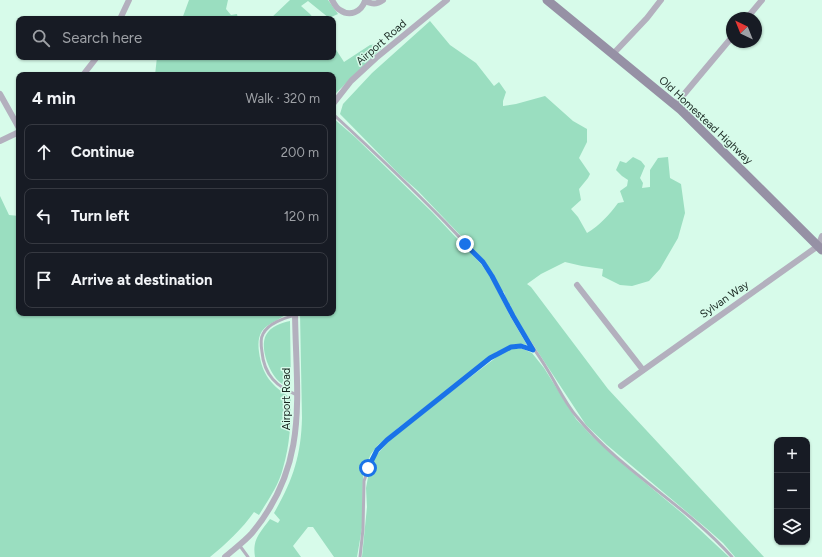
<!DOCTYPE html>
<meta charset="utf-8">
<style>
body{margin:0;font-family:Figtree,sans-serif;background:#20242c;color:#f1f3f6}
.controls{position:absolute;right:12px;bottom:12px;display:grid;overflow:hidden;border-radius:8px;box-shadow:0 1px 3px #0004}
.controls button{width:36px;height:36px;display:grid;place-items:center;padding:0;border:0;border-bottom:1px solid #363941;background:#171b24;color:#f1f3f6;font:20px sans-serif}
.compass{position:absolute;left:726px;top:12px;width:36px;height:36px;border-radius:50%;background:#171b24;box-shadow:0 1px 3px #0004;rotate:317deg}
.stop{position:absolute;width:12px;height:12px;margin:-9px;border:3px solid #1a73e8;border-radius:50%;background:#fff}
.stop.end{background:#1a73e8;border-color:#fff;box-shadow:0 1px 4px #0008}
.list{margin:0;padding:0;list-style:none}
h2{display:flex;justify-content:space-between;align-items:center;height:52px;margin:0;padding:0 16px;font-size:17px}
h2 small{font-size:13px;font-weight:400;color:#9ea1a6}
.list li{display:grid;grid-template-columns:26px 1fr auto;gap:12px;align-items:center;box-sizing:border-box;height:56px;margin:0 8px 8px;padding:0 8px;border:1px solid #363941;border-radius:8px}
.list b{display:block;font-size:15px;white-space:nowrap}
.list em{font-size:13px;font-style:normal;color:#9ea1a6}
.icon{flex:none;width:22px;height:22px;fill:none;stroke:currentColor;stroke-width:2;stroke-linecap:round;stroke-linejoin:round}
.map{position:relative;flex:none;width:822px;height:557px;overflow:hidden}
.search{position:absolute;background:#171b24;box-shadow:0 1px 3px #0004;left:16px;top:16px;width:320px;height:44px;display:flex;align-items:center;gap:10px;box-sizing:border-box;padding:0 14px;border-radius:8px;color:#9ea1a6;font-size:15px}
.panel{position:absolute;background:#171b24;box-shadow:0 1px 3px #0004;left:16px;top:72px;width:320px;height:244px;border-radius:8px}
.map>svg:first-child{display:block}
.green{fill:#9adec0}
.lines{fill:none;stroke-linecap:round;stroke-linejoin:round}
.service{stroke:#b3b0be;stroke-width:3}
.minor{stroke:#b3b0be;stroke-width:6}
.secondary{stroke:#9691a5;stroke-width:9}
.route{stroke:#1a73e8;stroke-width:5}
.labels{text-anchor:middle;stroke-width:3;stroke-linejoin:round;paint-order:stroke}
.street-label{font-size:11px;fill:#192721;stroke:#d7fbea}
</style>
<div class="map">
<svg width="822" height="557" viewBox="0 0 822 557">
<rect width="100%" height="100%" fill="#d7fbea"/>
<g class="green">
<path d="M189,0H228L226,9L231,15L237,14L238,19H182Z"/>
<path d="M290,0H328L338,14L329,18L308,1L301,6L310,14L314,19H270Z"/>
<path d="M430,21L450,45L476,63L494,86L499,82L506,92L503,101V106L516,104L545,96L573,121L587,129V142L579,158L590,174L588,178L579,189L581,200L571,209L578,217L587,233C600,225 609,215 618,203L624,202L620,191L627,186L628,180L622,176L616,170L620,161L626,163L633,157L641,161L645,166L640,178L643,183L642,188L650,187V170L658,158L668,157L670,178L681,184L685,213L678,238L660,269L649,281L632,286L620,285L602,276L603,269L582,266L565,262L541,274L527,284L531,287L608,389L764,557H735L723,543L706,528L607,445L586,425L509,308L511,306L507,302L504,292L501,291L485,261L418,191L400,175L340,114L343,104L372,73Z"/>
<path d="M378,44L381,49L333,96V75H155L157,57H333V45L344,62L370,45Z"/>
<path d="M333,118L355,137L432,212L481,264L491,278L510,316L527,345C515,342 507,347 496,352L398,428L378,445L371,454L366,465L363,477L362,528L357,557H334L313,527H308L293,546L301,557H255C252,539 260,533 270,519L278,523L280,520L274,513C293,480 301,456 302,418L300,313H333Z"/>
<path d="M0,196L9,215L19,216V313H287C280,320 268,323 262,331C258,337 258,345 259,352C262,375 272,386 291,398C291,421 290,445 283,468C279,485 268,500 259,515L254,512C242,529 226,544 210,557H0Z"/>
<path d="M290,321L291,388L290,386C287,386 283,385 281,383C270,375 259,348 266,335C271,326 281,323 290,321Z"/>
<path d="M512,349H523L532,353L544,368L576,419L591,435L625,466L683,514L729,557H362L367,507L366,488L369,472L374,458L389,441L448,394L502,353Z"/>
</g>
<g class="lines">
<g class="service">
<path d="M333,114C371,149 410,186 446,223C458,236 472,249 483,263C496,278 503,298 513,315C523,334 536,351 547,369C557,385 565,403 577,417C621,471 686,505 732,557"/>
<path d="M295,315C285,318 268,323 263,334C260,339 261,346 262,352C264,375 277,387 297,395"/>
<path d="M240,546L248,557"/>
<path d="M360,557L363,529L364,481L371,460L377,450L387,440L417,416L490,358L511,347L521,346L533,350"/>
</g>
<g class="minor">
<path d="M332,0C334,3 336,8 340,10C350,17 361,12 365,1"/>
<path d="M365,1C372,4 376,5 383,0"/>
<path d="M747,18L762,0"/>
<path d="M120,19L129,0"/>
<path d="M613,54L647,18L661,0"/>
<path d="M83,75L97,57"/>
<path d="M0,94L19,128"/>
<path d="M333,104L351,81L376,58L447,0"/>
<path d="M675,105L732,37"/>
<path d="M0,141L19,132"/>
<path d="M577,285L643,370"/>
<path d="M621,386L818,246L822,236"/>
<path d="M225,557C234,549 244,542 252,533C310,463 296,396 295,313"/>
</g>
<path class="secondary" d="M547,0L681,110L822,250"/>
</g>
<g class="lines">
<path class="route" d="M368,468L377,450L387,440L490,358L511,347L521,346L533,350L513,316L492,276L483,262L465,244"/>
</g>
<g class="labels">
<g class="street-label">
<text transform="translate(381 42) rotate(-41)" y="4">Airport Road</text>
<text transform="translate(706 120) rotate(43)" y="4">Old Homestead Highway</text>
<text transform="translate(724 299) rotate(-35)" y="4">Sylvan Way</text>
<text transform="translate(286 399) rotate(-90)" y="4">Airport Road</text>
</g>
</g>
</svg>
<div class="controls">
<button>+</button>
<button>−</button>
<button><svg class="icon" aria-label="layers" viewBox="0 0 24 24"><path d="M12 4l9 5-9 5-9-5zM3 14l9 5 9-5"/></svg></button>
</div>
<svg class="compass" viewBox="-18 -18 36 36"><path d="M0-13l5 13h-10z" fill="#e53935"/><path d="M0 13l5-13h-10z" fill="#9ea1a6"/></svg>
<div class="stop" style="left:368px;top:468px"></div>
<div class="stop end" style="left:465px;top:244px"></div>
<div class="search"><svg class="icon" aria-label="search" viewBox="0 0 24 24"><circle cx="10" cy="10" r="6"/><path d="M15 15l6 6"/></svg>Search here</div>
<section class="panel">
<h2>4 min<small>Walk · 320 m</small></h2>
<ul class="list">
<li><svg class="icon" aria-label="ahead" viewBox="0 0 24 24"><path d="M12 20V5M6 11l6-6 6 6"/></svg><div><b>Continue</b></div><em>200 m</em></li>
<li><svg class="icon" aria-label="left" viewBox="0 0 24 24"><path d="M17 20v-9H6M10 6l-5 5 5 5"/></svg><div><b>Turn left</b></div><em>120 m</em></li>
<li><svg class="icon" aria-label="arrive" viewBox="0 0 24 24"><path d="M6 21V4h12l-3 4 3 4H6"/></svg><div><b>Arrive at destination</b></div></li>
</ul>
</section>
</div>
